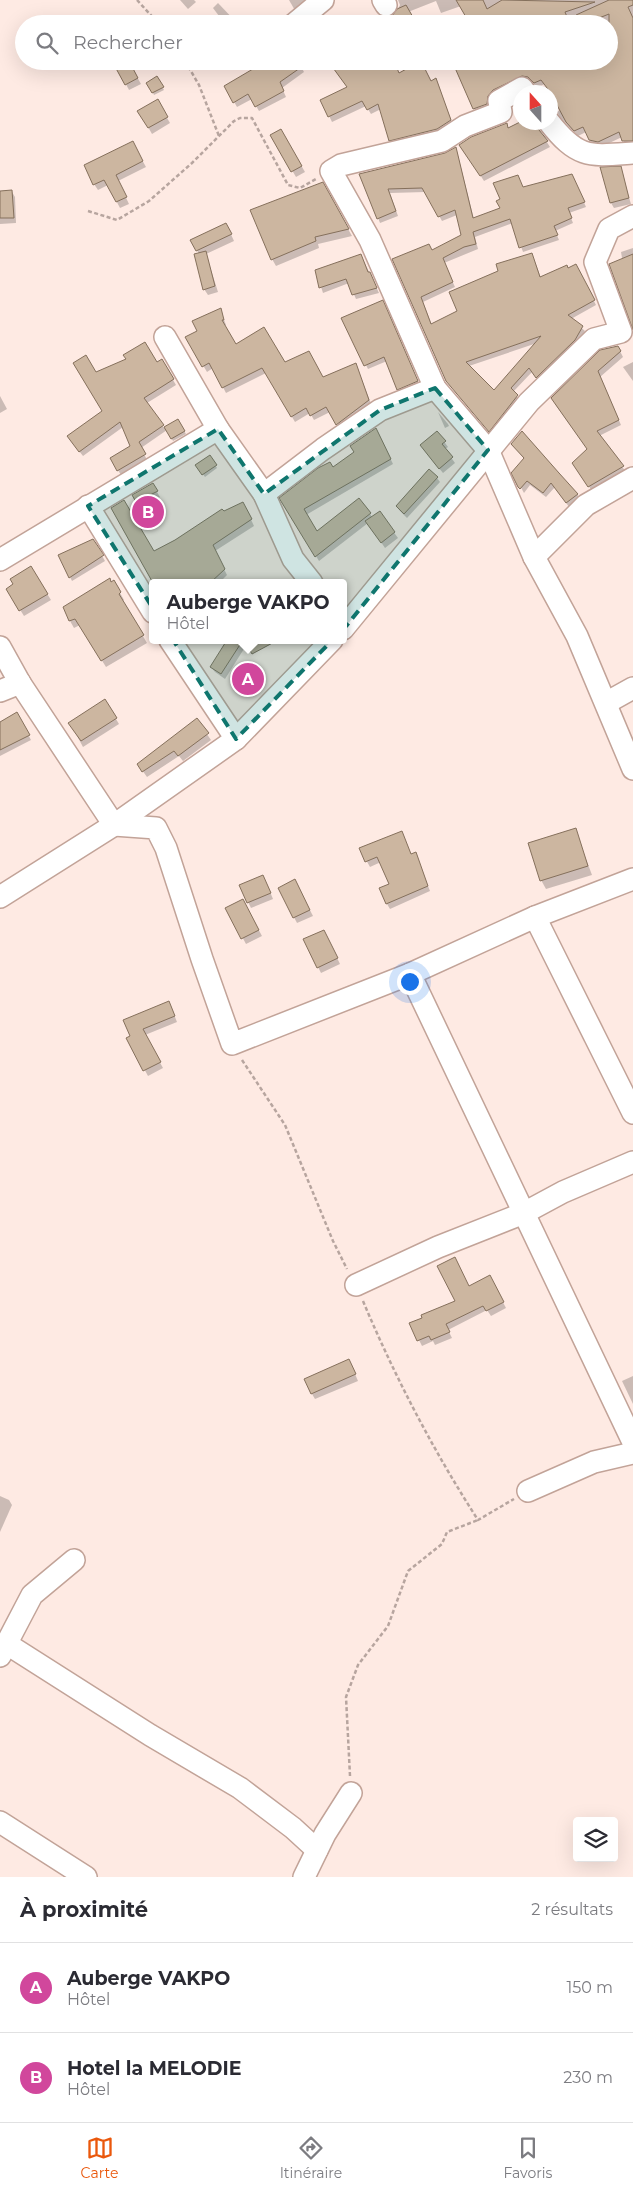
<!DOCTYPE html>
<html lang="fr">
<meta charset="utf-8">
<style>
body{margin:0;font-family:Montserrat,sans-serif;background:#f2f2f3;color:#2b2b33}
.controls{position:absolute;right:15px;bottom:15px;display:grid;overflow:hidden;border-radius:5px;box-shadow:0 5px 20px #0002}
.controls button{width:45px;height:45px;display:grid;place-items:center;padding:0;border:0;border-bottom:1px solid #e1e1e2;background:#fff;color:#2b2b33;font:25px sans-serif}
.compass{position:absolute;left:513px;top:85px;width:45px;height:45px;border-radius:50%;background:#fff;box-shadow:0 5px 20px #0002;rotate:339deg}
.you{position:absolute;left:409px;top:981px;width:18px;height:18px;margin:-12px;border:4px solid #fff;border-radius:50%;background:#1a73e8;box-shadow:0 0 0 8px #1a73e833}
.badge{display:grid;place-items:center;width:32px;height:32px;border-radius:50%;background:#ea580c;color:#fff;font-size:16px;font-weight:700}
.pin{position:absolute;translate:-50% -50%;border:2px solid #fff;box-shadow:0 1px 5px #0006}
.popup{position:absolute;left:149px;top:579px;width:198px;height:65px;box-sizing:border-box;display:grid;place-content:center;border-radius:5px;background:#fff;filter:drop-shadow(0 1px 4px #0005);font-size:16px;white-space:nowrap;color:#7c7c81}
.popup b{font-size:19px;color:#2b2b33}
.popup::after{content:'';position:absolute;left:50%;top:100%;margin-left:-10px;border:10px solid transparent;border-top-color:#fff}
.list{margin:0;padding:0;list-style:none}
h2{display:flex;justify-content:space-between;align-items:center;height:65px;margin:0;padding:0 20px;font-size:21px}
h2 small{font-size:16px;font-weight:400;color:#7c7c81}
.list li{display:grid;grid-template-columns:32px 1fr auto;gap:15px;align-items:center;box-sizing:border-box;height:90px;padding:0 20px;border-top:1px solid #e1e1e2}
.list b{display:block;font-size:19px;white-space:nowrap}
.list p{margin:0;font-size:16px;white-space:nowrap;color:#7c7c81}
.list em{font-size:16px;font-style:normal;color:#7c7c81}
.icon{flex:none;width:28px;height:28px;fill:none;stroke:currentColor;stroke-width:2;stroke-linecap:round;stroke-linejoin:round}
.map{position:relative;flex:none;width:633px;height:1877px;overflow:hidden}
.search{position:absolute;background:#fff;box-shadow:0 5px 20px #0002;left:15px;right:15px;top:15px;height:55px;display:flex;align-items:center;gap:12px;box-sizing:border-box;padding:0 18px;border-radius:28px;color:#7c7c81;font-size:19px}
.sheet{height:245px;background:#fff}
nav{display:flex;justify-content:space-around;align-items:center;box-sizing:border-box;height:70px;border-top:1px solid #e1e1e2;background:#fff;font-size:14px;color:#7c7c81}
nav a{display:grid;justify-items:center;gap:2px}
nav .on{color:#ea580c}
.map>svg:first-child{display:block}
.shadow{fill:#0003;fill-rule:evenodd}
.building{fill:#ccb6a0;stroke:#85705c;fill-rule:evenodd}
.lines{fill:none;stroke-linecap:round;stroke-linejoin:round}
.minor-casing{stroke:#c2a398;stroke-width:24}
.path{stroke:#b7a59f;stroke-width:2.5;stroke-dasharray:4 2.5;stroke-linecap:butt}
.minor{stroke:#fff;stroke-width:21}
.marked{fill:#0f766e;fill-opacity:0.2;stroke:#0f766e;stroke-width:4;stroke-dasharray:10 6;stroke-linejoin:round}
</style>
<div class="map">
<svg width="633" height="1877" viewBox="0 0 633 1877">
<rect width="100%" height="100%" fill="#feeae3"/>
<g class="shadow">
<path d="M180,0H194L196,2L188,9Z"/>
<path d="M289,0H309L297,14Z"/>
<path d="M398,0H633V146H626L622,137L601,147L593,145L586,132L578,136L560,117L557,112L560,110L545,84L537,87L532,82L525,80L489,109L477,114L458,69L609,61V24H599L592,9L567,18L570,24H471L461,6L441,13L436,1L408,12L396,13L400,5Z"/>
<path d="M218,3L238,24H225L213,8Z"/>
<path d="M114,61H128L141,84L129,90Z"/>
<path d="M298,61L304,72L282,88L286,97L259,111L252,99L237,107L225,86L260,67Z"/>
<path d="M399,74L431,82L436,80L453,125L440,134L393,145L381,109L371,114L366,106L332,122L322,101Z"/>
<path d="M157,78L164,90L154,95L148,83Z"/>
<path d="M157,101L170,123L152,134L139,111Z"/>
<path d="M506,125L509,129L536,125L550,147L484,181L464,150Z"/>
<path d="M281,131L305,172L296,177L272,136Z"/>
<path d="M456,148L474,219L502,209L523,188L574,180L586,207L569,213L573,223L555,231L559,240L523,252L513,223L475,237L478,249L444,263L455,287L423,302L432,325L459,311L534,259L541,278L576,266L596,305L571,319L585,331L577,345L539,382L532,372L513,392L520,401L492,435L447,381L394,260L432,252L462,236L457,215L442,221L426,192L390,193L398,216L380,223L361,174L445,154ZM537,343L494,391L469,366Z"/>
<path d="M136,149L146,167L118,181L129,204L120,208L108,185L98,190L94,184Z"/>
<path d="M620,168L631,204L614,208L611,203Z"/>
<path d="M322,183L352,236L318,244L319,248L276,266L272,259Z"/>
<path d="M0,192H12L15,197L16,223L0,224Z"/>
<path d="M229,230L234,241L206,254L218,292L208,295L204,289L199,254L192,240Z"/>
<path d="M633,248V323L621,252Z"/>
<path d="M361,255L379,293L356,299L349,283L323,293L316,271Z"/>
<path d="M385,306L420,386L400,394L387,361L368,369L366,365Z"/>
<path d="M220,309L226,325L224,326L236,345L323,379L358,370L372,406L340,429L330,412L314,420L310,413L295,422L266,373L226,393L213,368L207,372L187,338L198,331Z"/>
<path d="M618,347L623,357L600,377L621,425L599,436L626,472L592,491L577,468L588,449L555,404Z"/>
<path d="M162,361L176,385L147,403L164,428L178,421L186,434L173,441L167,430L141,448L147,460L121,475L111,459L131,447L123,427L83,456L72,442L104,411L96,374L156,364Z"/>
<path d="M633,362V381L623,367Z"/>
<path d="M0,396L7,409L0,413Z"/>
<path d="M438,412L448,424L449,426L445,428Z"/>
<path d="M437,432L448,447L445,449L455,463L443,473L424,450Z"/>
<path d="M522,433L577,494L580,499L569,507L555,487L546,497L530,485L524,493L513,473L524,459L513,444Z"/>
<path d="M379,435L393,464L306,515L317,533L370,513L372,518L379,512L398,538L385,548L368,523L319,561L281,498L333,468Z"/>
<path d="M210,457L217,468L205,477L197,466Z"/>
<path d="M437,478L440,482L407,518L400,511L397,507Z"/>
<path d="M152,484L160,497L141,507L134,495Z"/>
<path d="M246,509L254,526L215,551L227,575L219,583H153V553L223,513Z"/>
<path d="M93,540L105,561L72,581L70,577Z"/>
<path d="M31,568L51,600L24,616L7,589Z"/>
<path d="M114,582L124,600L122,601L147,643L106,667L80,625L74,628L70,621Z"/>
<path d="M228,640H245L247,644L225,679L215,672L211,667Z"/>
<path d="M105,701L119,724L83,747L70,723Z"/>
<path d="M17,714L31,740L0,756V725Z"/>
<path d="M197,720L211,740L183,761L179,756L147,777L142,770Z"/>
<path d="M575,830L592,875L546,889L541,880Z"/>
<path d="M360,849L411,855L415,853L430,891L390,909L387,904L390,884L381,862L370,867Z"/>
<path d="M266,882L273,899L251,908L248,902Z"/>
<path d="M298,887L313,916L297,923L279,889Z"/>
<path d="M243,901L262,936L246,944L227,909Z"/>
<path d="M327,937L340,964L321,973L318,967Z"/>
<path d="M169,1002L177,1022L145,1035L163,1068L148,1076L128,1039Z"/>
<path d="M489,1276L506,1308L491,1316L487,1310L448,1330L452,1338L435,1345L433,1341L422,1346L411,1324L457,1302L469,1287Z"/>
<path d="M352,1367L358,1381L315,1399L312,1394Z"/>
<path d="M633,1376V1404L622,1381Z"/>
<path d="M0,1496L9,1500L12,1505L0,1532Z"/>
</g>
<g class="building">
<path d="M456,0H483L487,9L502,0L595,2L565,12L570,24H470Z"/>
<path d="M609,0H633V5L628,7L633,18V141H622L619,132L598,142L589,140L583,127L574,131L566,122L550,92L541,80L534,83L528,77L522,76L493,90L488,96L487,104L473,109L452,61H609V14L584,24H580L576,15Z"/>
<path d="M406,5L417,24H368L382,17L392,16L397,9Z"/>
<path d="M112,61H129L138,78L125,85Z"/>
<path d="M255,61H310L280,82L284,91L255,107L248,94L233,103L224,86L258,66Z"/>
<path d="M328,61H394L399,73L421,61L431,81L436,78L451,120L437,129L389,141L378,104L367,110L362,101L328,117L320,100L347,87Z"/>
<path d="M157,76L164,87L152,93L146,83Z"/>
<path d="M158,99L168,117L148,128L137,111Z"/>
<path d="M520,122H537L539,130L548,141L480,176L459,145L471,137L507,123L508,128Z"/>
<path d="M281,129L302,166L291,172L270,135Z"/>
<path d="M133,141L143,161L116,175L127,197L116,202L104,180L93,185L84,165Z"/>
<path d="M456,147L473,218L500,208L496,201L500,199L493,183L518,175L523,187L572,174L585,202L568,208L572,218L554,226L558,235L519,248L510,219L473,232L476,244L464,247L443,258L453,282L421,297L431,324L457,311L449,292L498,271L496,264L532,253L540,277L567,265L568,268L576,264L595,300L568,315L583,326L575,340L536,378L529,368L511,388L518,395L489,432L446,381L392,259L429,244L432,250L461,235L455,210L438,217L422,188L388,189L396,211L377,219L359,174L445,153ZM541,336L494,390L466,362Z"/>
<path d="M621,166L629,198L610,203L600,167Z"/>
<path d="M323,182L349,229L315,237L316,241L271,260L250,210Z"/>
<path d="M12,190L14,218H0V191Z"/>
<path d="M226,223L232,234L196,251L190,240Z"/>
<path d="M206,251L215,286L203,290L194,254Z"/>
<path d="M361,254L368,272H370L377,288L352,295L346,279L319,288L315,270Z"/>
<path d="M633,254V330L609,264Z"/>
<path d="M383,300L418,381L397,390L384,357L364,366L341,318Z"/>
<path d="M221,308L224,320H222L236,344L264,327L285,362L309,351L323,377L356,363L369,400L336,425L326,407L310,416L306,408L291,417L262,368L222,388L209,363L202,367L185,337L197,331L192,321Z"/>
<path d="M145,342L157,362L162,359L174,379L144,398L164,425L139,442L146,454L117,471L110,458L130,446L120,422L79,452L67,436L102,411L73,363L86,355L96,372L126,359L123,355Z"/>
<path d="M618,346L621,351L598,371L619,420L597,431L624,466L588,487L572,463L587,449L551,398L600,350Z"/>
<path d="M178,419L185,431L171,439L164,427Z"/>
<path d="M376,428L391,459L304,509L317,531L359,498L371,513L315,557L279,498L318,468L330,462L333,467L354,452L350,446Z"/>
<path d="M437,431L446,441L442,444L453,457L439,469L420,445Z"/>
<path d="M522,431L559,473L578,494L566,503L551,483L543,493L527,481L520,489L518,487L511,473L524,458L511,444Z"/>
<path d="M210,455L217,465L202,475L195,465Z"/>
<path d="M429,469L438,477L404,514L396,506Z"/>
<path d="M153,483L158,491L136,502L132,495Z"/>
<path d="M124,500L154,551L175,540L222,509L224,511L243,502L252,519L213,545L225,569L210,583H153L111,508Z"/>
<path d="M380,511L395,532L381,543L365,521Z"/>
<path d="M93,539L104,555L69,578L58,555Z"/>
<path d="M31,566L48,594L19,611L6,589L13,584L10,579Z"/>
<path d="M110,578L111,582L114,580L121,592L119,594L144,635L101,661L75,619L69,621L63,607Z"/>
<path d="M227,640H243L221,674L210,667Z"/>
<path d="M244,640H278L252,654Z"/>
<path d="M105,699L117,718L81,741L68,723Z"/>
<path d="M17,712L30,735L0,750V722Z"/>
<path d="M197,718L209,733L178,756L174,751L142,772L137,764Z"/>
<path d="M576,828L588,866L540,881L528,843Z"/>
<path d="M402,831L411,854L416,852L428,886L386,904L379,888L389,884L377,857L365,862L359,848Z"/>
<path d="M263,875L271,893L247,903L239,885Z"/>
<path d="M295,879L310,910L293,918L278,888Z"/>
<path d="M243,899L259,930L241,939L225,908Z"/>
<path d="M324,930L338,958L317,968L303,939Z"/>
<path d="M169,1001L175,1016L143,1029L161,1062L143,1071L126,1038L130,1036L123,1020Z"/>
<path d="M455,1257L469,1286L490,1275L504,1302L486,1311L483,1306L446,1324L450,1332L431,1340L429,1336L417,1341L409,1323L422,1318L421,1315L455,1301L437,1266Z"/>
<path d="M349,1359L356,1374L311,1394L304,1379Z"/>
</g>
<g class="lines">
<defs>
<g id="minor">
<path d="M383,0L386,5"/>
<path d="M294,24L323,0"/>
<path d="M525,92L522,88L499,101L501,112L465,126L442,141L341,165L331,171L370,240L435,388L488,450L534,557L577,636L633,769"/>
<path d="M549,122C578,159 589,156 633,153"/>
<path d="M165,337L218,429L264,494L293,559L312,583"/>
<path d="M264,494L323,449L380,410L435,388"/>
<path d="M88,506L153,612"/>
<path d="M534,557L586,505L633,478"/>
<path d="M0,560L218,429"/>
<path d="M343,629L529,402L594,339L621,332L595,262L609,229L633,216"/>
<path d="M170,640L236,739"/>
<path d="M0,647L20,683L114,825L156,828L166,848L202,959L232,1044L410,974L535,917L633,879"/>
<path d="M0,691L20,683"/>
<path d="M606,703L633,688"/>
<path d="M0,897L114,825L236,739L332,640"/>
<path d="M535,917L633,1113"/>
<path d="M410,974L633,1442"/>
<path d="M356,1285L438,1247L524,1213L563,1192L633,1162"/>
<path d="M528,1491L594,1462L633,1453"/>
<path d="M7,1644L150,1735L240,1788L293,1828L317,1850"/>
<path d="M0,1656L32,1595L74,1560"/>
<path d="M0,1822L86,1877"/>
<path d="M304,1877L325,1834L351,1793"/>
</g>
</defs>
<use href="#minor" class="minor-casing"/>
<g class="path">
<path d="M137,0L159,24"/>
<path d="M185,61L199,85L219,136"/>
<path d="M88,211L117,220L149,201L192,163L234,121L240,118H252L288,185L300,188L316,179"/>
<path d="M242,1060L285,1125L333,1241L347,1269"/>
<path d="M363,1301C395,1377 433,1450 478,1520L514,1499"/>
<path d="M350,1776L346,1697L358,1665L388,1626L408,1571L442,1544L447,1532L478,1520"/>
</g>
<use href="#minor" class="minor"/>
</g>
<path class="marked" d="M435,388L488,450L347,625L236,739L88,506L218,429L264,494L380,410Z"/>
</svg>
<div class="controls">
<button><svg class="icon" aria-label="layers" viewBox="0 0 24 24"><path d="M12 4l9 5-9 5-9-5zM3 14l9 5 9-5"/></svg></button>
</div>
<svg class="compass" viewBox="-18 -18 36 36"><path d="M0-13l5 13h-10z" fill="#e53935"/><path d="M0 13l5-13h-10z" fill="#7c7c81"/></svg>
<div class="you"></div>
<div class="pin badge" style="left:248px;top:679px;background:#d1479c">A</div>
<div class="popup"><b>Auberge VAKPO</b>Hôtel</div>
<div class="pin badge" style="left:148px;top:512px;background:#d1479c">B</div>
<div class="search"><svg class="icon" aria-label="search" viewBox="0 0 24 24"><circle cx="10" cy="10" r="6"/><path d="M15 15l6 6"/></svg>Rechercher</div>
</div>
<section class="sheet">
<h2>À proximité<small>2 résultats</small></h2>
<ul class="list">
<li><span class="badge" style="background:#d1479c">A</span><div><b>Auberge VAKPO</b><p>Hôtel</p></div><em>150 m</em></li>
<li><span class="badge" style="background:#d1479c">B</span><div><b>Hotel la MELODIE</b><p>Hôtel</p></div><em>230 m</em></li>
</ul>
</section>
<nav>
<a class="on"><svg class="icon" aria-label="map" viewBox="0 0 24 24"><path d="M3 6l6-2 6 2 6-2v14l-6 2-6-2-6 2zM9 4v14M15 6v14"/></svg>Carte</a>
<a><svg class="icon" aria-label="directions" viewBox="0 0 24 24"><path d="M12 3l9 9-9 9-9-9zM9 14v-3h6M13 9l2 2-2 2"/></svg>Itinéraire</a>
<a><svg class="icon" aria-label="saved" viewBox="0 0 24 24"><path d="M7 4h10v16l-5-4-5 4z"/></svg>Favoris</a>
</nav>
